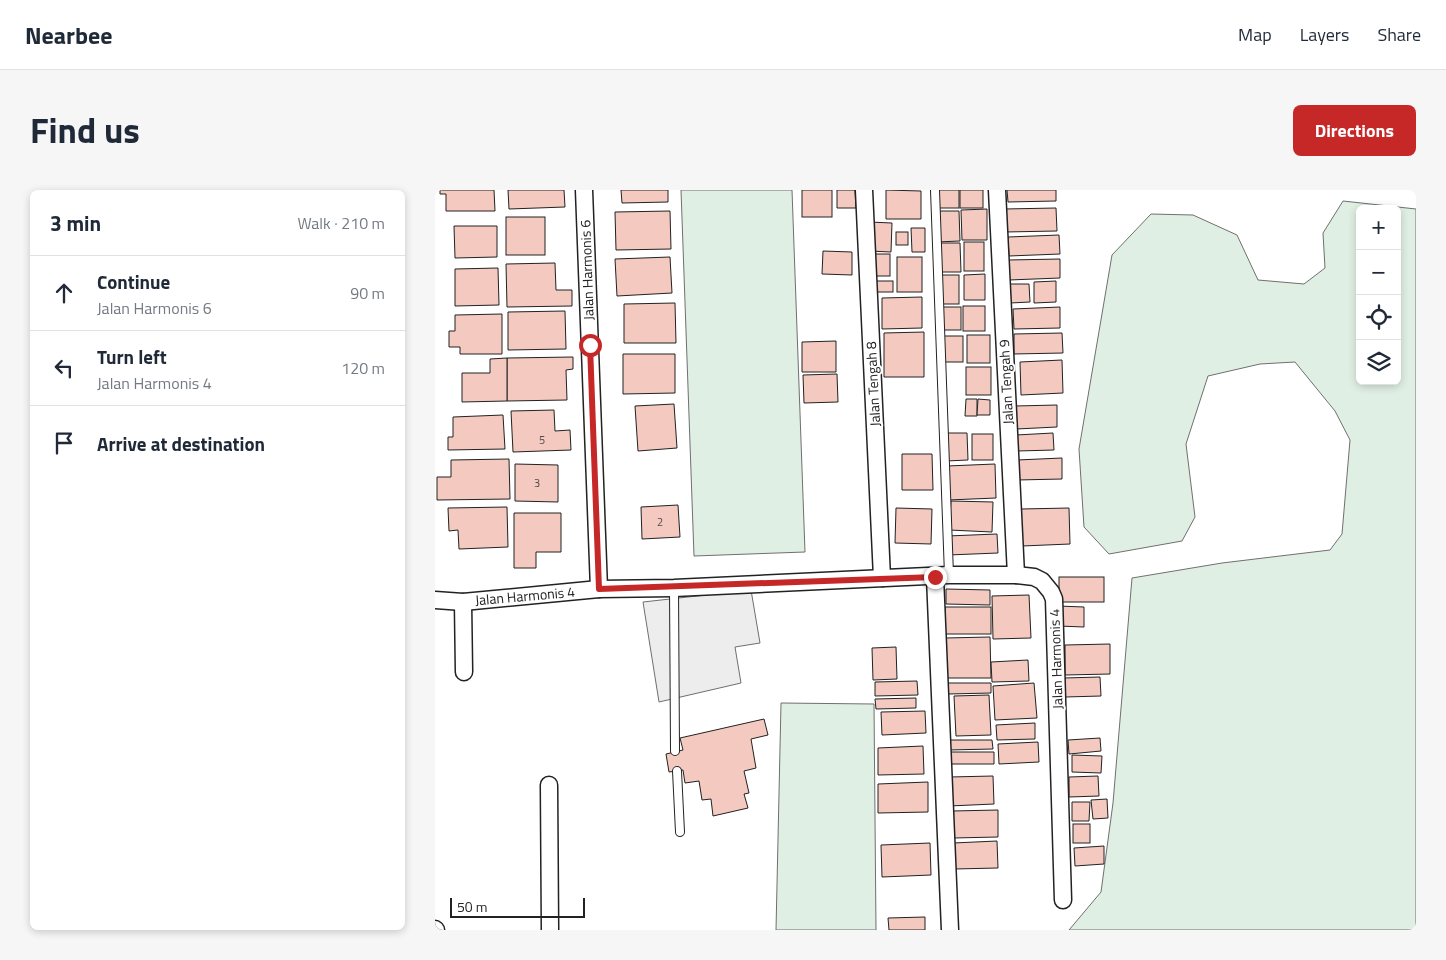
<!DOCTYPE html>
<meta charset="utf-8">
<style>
body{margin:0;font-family:"Titillium Web",sans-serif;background:#f6f6f7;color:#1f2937}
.controls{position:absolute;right:15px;top:15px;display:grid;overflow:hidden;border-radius:8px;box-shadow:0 2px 8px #0003}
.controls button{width:45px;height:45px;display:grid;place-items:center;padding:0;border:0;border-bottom:1px solid #e0e1e3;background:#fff;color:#1f2937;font:25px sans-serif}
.scale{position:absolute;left:15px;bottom:12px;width:135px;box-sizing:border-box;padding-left:5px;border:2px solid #222;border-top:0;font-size:14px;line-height:18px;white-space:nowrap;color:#222;-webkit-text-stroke:4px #fff;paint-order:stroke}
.stop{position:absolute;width:15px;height:15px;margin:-11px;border:4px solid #c62828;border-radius:50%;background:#fff}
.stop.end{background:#c62828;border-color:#fff;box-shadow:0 1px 5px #0008}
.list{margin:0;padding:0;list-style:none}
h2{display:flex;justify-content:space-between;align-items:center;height:65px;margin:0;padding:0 20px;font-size:21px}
h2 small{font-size:16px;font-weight:400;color:#747a83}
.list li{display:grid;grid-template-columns:32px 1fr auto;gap:15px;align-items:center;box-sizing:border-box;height:75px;padding:0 20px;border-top:1px solid #e0e1e3}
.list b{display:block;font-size:19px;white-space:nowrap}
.list p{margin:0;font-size:16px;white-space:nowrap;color:#747a83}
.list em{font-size:16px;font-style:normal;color:#747a83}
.icon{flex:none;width:28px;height:28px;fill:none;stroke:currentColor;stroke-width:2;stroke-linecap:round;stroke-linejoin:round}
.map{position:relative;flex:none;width:981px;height:740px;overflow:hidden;border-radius:8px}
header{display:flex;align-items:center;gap:30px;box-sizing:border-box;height:70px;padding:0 25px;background:#fff;border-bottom:1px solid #e0e1e3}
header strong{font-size:24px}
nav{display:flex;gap:28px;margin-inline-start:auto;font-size:18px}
.intro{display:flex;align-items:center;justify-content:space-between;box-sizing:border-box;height:120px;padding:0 30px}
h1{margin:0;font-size:35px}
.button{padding:12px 22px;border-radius:8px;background:#c62828;color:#fff;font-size:18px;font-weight:700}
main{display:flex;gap:30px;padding:0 30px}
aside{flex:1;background:#fff;border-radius:8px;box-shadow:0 2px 8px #0003}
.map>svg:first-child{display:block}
.green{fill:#e0efe3;stroke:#6f6f6f;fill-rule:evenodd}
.parking{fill:#ededed;stroke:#6f6f6f}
.building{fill:#f3c9c0;stroke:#222}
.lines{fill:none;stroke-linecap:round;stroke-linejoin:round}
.lane-casing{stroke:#222;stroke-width:10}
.street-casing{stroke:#222;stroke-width:19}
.lane{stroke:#fff;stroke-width:8}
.street{stroke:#fff;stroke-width:16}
.route{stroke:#c62828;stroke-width:6}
.labels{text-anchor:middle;stroke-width:4;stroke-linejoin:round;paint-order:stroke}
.number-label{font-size:11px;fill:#564c4a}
.street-label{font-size:14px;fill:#222;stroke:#fff}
</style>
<header>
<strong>Nearbee</strong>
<nav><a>Map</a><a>Layers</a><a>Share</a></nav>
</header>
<div class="intro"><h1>Find us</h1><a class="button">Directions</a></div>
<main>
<aside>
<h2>3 min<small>Walk · 210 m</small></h2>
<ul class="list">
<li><svg class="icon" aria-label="ahead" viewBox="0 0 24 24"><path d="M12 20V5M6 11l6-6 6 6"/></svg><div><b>Continue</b><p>Jalan Harmonis 6</p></div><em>90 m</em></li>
<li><svg class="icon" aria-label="left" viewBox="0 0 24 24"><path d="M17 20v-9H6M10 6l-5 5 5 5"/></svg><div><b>Turn left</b><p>Jalan Harmonis 4</p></div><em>120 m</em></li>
<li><svg class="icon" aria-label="arrive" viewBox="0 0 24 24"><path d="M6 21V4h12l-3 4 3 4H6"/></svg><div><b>Arrive at destination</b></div></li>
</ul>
</aside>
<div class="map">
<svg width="981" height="740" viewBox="0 0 981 740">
<rect width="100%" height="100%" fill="#fff"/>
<g class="green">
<path d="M246,0H357L370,362L259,366Z"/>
<path d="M908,11L981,19V740H634L666,702L678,613L697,388L787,373L895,360L907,344L915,250L900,221L860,172L825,174L773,186L751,254L760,327L747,351L674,364L649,337L644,259L677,65L716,24L758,25L802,45L823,90L869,94L890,78L888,43ZM925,19H962V191H925Z"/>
<path d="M346,513L439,514L441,740H341Z"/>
</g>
<path class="parking" d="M316,400L325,453L300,457L306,493L224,512L208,412Z"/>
<g class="building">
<path d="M5,0H59L60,21H11V4H5Z"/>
<path d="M73,0H129L130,17L74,19Z"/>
<path d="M186,0H233V12L187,13Z"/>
<rect x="367" y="0" width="30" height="27"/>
<path d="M402,0H420L421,18H402Z"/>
<path d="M451,0L486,1V29H451Z"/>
<rect x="501" y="0" width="23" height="18"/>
<rect x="525" y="0" width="23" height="18"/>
<path d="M572,0H621V11L573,12Z"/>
<path d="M621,18L622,41L570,42L569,19Z"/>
<path d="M552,19V50H527L526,20Z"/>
<path d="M235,21L236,59L181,60L180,22Z"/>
<path d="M501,21H524L525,51L502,52Z"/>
<rect x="71" y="27" width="39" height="38"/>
<path d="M434,32L457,33L456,62L434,61Z"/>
<path d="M19,36H62V67L20,68Z"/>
<path d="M476,38H490V62H477Z"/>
<rect x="461" y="42" width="12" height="13"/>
<path d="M624,45L625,64L574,66L573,47Z"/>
<rect x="529" y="52" width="20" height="29"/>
<path d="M502,53H525L526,82H503Z"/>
<path d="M388,61L417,62V85L387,84Z"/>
<rect x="437" y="64" width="18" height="22"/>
<path d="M235,67L237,103L182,106L180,69Z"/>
<rect x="462" y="67" width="25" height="35"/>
<path d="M625,69V88L574,90L573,70Z"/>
<path d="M120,73L121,100H137V116L72,117L71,74Z"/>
<path d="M63,78L64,115L20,116V79Z"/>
<path d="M550,84V110H529V85Z"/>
<rect x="504" y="85" width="20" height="29"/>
<rect x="438" y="91" width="20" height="11"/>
<path d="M621,91V112L599,113V92Z"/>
<path d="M574,94H594L595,112L575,113Z"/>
<path d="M487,107V138L447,139V108Z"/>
<path d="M240,113L241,153H189V114Z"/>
<rect x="528" y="116" width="22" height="25"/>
<rect x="505" y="117" width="21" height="23"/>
<path d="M625,117V138L579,139L578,119Z"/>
<path d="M130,121L131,159L73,160V122Z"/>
<path d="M67,124V164H25V157H14V141H20V125Z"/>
<path d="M489,142V187H449V143Z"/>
<path d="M627,143L628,163L579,164V144Z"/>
<rect x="532" y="145" width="23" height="28"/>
<rect x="506" y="146" width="22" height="26"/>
<path d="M401,151V182H367V152Z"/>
<path d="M188,164H240V203L188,204Z"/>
<path d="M138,167V179L131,180L132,210L72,211V168Z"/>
<path d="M72,168V211L27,212V183H55V169Z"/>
<path d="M627,170L628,203L586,205L585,172Z"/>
<rect x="531" y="177" width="25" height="28"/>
<path d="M402,184L403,212L369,213L368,185Z"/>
<path d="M531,209H542V226H530Z"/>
<path d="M543,209L555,210V225H542Z"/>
<path d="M239,214L242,258L203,261L200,216Z"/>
<path d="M622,215V237L581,239L580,216Z"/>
<path d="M119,220L120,241L135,240L136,260L78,262L76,221Z"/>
<path d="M68,225L70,259L13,260V247H18V227Z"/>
<path d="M510,243H532L533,270L511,271Z"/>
<path d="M618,243L619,260L582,261L581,245Z"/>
<rect x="537" y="244" width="21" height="26"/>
<path d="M467,264H497L498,300H467Z"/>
<path d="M627,268V289L582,290V270Z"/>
<path d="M74,269L75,309L2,310V287H16V270Z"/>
<path d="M80,274L123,275V312L80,311Z"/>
<path d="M560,274L561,308L513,310L512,276Z"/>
<path d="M516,311L558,312L557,342L514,340Z"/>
<path d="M243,315L245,347L207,349L206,317Z"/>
<path d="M72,317L73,357L24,359L23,340L14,341L13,318Z"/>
<path d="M461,318L497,319L496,354L460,353Z"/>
<path d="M634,318L635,354L587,356L586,319Z"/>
<path d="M79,323H126V362H101V378H79Z"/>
<path d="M562,344L563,363L513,365L512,346Z"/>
<rect x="624" y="387" width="45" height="25"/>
<path d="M511,399L555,400V415L511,414Z"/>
<path d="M594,405L596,448L558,449L557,406Z"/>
<path d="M623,416L649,417V437L623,436Z"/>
<rect x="510" y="417" width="46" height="27"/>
<path d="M555,447L556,488H511L510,448Z"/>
<path d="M675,454V484L630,485V455Z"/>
<path d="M461,457L462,489L438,490L437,458Z"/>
<path d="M593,470L594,491L557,492L556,472Z"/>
<path d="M665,487L666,506L630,507L629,488Z"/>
<path d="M482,491L483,505L440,506V492Z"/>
<path d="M513,493H556V503L513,504Z"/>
<path d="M599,493L602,528L560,530L558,496Z"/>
<path d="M554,505L556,545L521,546L519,506Z"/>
<path d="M481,508V518L441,519L440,509Z"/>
<path d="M490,521L491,543L447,545L446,522Z"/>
<path d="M329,529L333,545L316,549L321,578L309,581L314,603L309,604L313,618L278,626L276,609L267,610L264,591L250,593L248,580L234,582L231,564L248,560L245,548Z"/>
<path d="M600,533V549L562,550L561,535Z"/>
<path d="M665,548L666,561L634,564L633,550Z"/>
<path d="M513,550H557L558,559L513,560Z"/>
<path d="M603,552L604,572L564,574L563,554Z"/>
<path d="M488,556L489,584L443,585V558Z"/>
<path d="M515,562H559V574H516Z"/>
<path d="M637,565L667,566L666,583L637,582Z"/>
<path d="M558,586L559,614L514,616V587Z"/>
<path d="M663,586L664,606L634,607V587Z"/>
<path d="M493,592V622L443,623V594Z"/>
<path d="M672,609L673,628L658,629L656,610Z"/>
<path d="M637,612H655L654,631H637Z"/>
<path d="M563,620V647L518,648L517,621Z"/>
<rect x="638" y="634" width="17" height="19"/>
<path d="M562,651L563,678L519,679L518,653Z"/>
<path d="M495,653L496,685L447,687L446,655Z"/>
<path d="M669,656V674L640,676L639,658Z"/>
<path d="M490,727V740H454L453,728Z"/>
</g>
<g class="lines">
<defs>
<g id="lane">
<path d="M500,0L514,385"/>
<path d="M239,398L240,561"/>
<path d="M242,581L245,642"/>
</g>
<g id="street">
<path d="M149,0L164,399"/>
<path d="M429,0L447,388"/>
<path d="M562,0L581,385"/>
<path d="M500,387L515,740"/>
<path d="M0,410L28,412L164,399L239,398L514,385H581L599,387L607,391L616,402L619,409L628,710"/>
<path d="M28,412L29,482"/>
<path d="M114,595L115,740"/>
<path d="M0,739L1,740"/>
</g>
</defs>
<use href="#lane" class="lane-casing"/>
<use href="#street" class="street-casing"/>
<use href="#lane" class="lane"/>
<use href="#street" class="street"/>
</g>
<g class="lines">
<path class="route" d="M155,155L164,399L500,387"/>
</g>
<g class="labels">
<g class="number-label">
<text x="107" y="254">5</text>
<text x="102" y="297">3</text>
<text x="225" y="336">2</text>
</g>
<g class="street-label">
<text transform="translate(152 80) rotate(-92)" y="5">Jalan Harmonis 6</text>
<text transform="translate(571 192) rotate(-93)" y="5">Jalan Tengah 9</text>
<text transform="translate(438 194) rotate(-93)" y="5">Jalan Tengah 8</text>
<text transform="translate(90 406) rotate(-5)" y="5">Jalan Harmonis 4</text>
<text transform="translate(621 469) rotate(-92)" y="5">Jalan Harmonis 4</text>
</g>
</g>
</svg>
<div class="controls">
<button>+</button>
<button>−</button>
<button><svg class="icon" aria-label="locate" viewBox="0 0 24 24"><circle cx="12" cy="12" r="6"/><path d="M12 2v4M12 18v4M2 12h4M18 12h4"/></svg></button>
<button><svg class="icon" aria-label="layers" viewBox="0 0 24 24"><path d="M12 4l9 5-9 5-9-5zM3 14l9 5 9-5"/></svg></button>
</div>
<div class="scale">50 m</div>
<div class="stop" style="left:155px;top:155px"></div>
<div class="stop end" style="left:500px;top:387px"></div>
</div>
</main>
